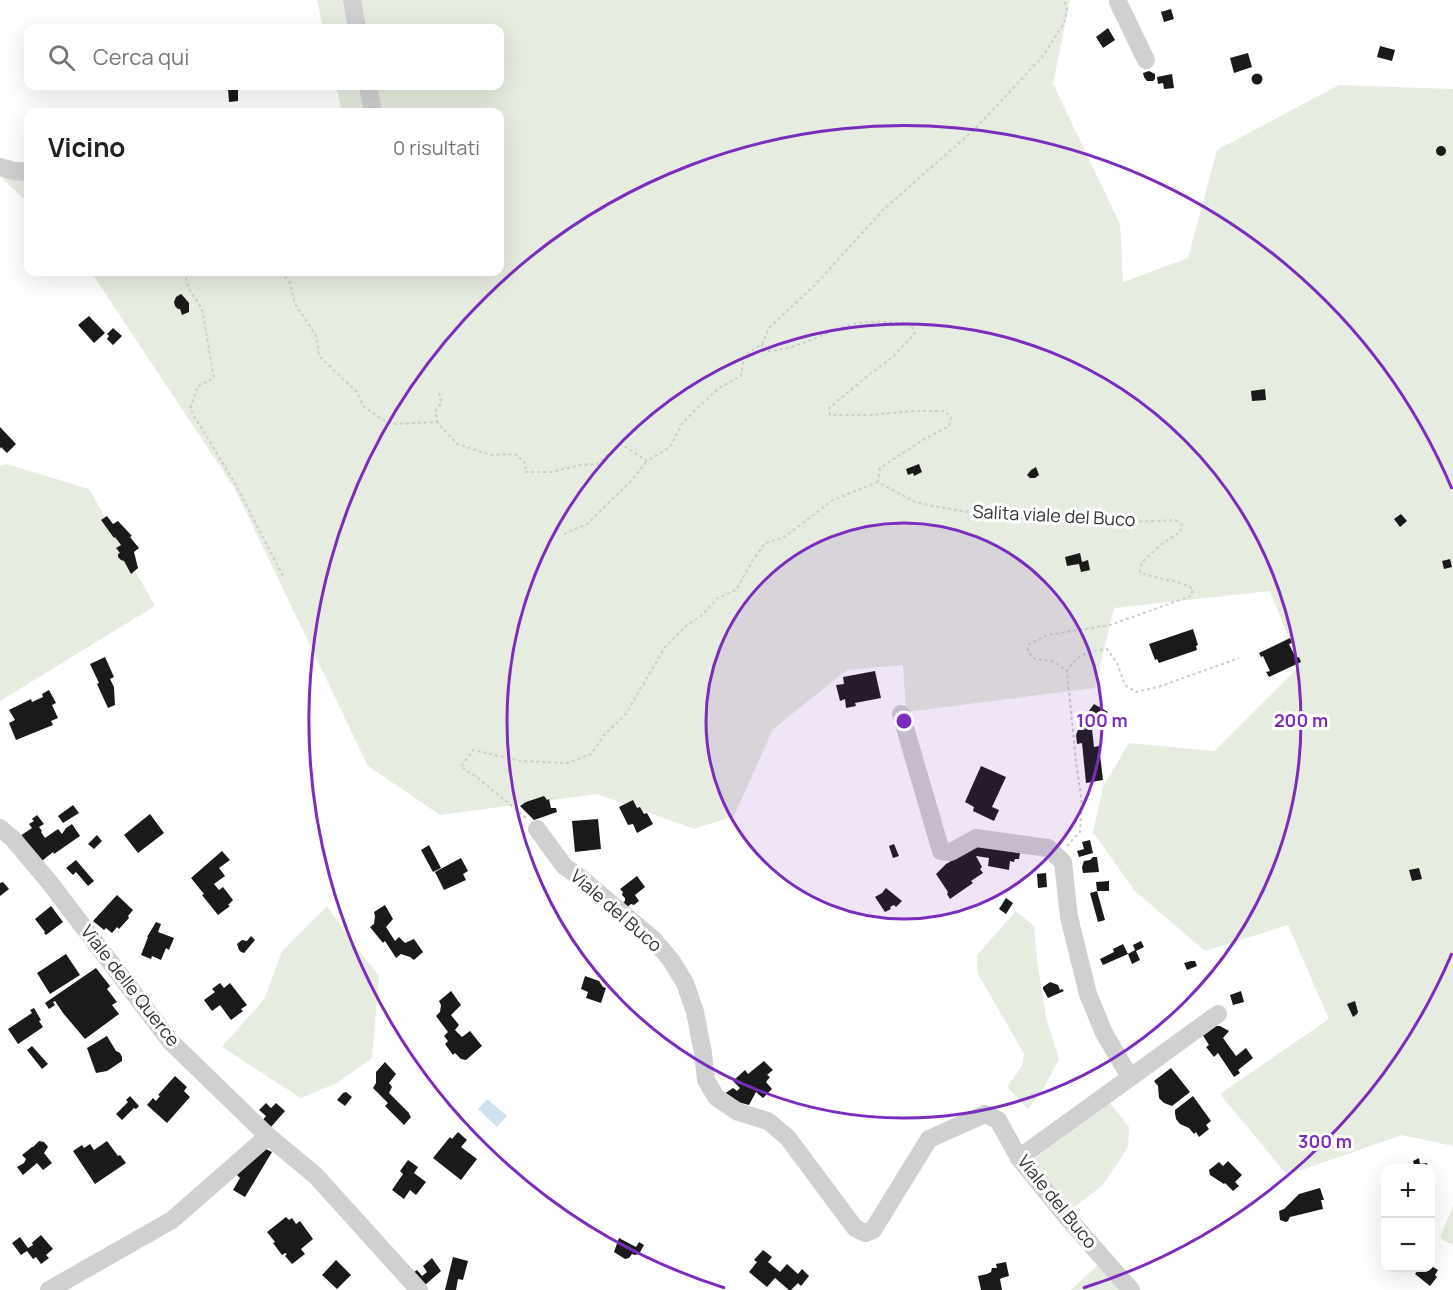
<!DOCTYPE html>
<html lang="it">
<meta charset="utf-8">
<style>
body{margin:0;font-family:Manrope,sans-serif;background:#f6f6f6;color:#222}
.controls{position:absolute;right:18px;bottom:18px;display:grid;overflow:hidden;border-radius:12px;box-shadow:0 6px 24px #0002}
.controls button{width:54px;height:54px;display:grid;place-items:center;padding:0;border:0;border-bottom:2px solid #e0e0e0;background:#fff;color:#222;font:30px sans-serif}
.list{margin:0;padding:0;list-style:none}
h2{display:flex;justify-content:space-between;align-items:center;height:78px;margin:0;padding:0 24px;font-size:26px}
h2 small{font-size:20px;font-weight:400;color:#767676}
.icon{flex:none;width:33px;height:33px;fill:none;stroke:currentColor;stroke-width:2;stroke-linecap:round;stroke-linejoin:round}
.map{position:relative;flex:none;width:1453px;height:1290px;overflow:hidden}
.search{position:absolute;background:#fff;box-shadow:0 6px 24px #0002;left:24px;top:24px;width:480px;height:66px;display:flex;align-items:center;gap:15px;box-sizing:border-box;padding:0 21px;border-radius:12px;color:#767676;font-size:22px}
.panel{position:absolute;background:#fff;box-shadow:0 6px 24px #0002;left:24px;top:108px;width:480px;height:168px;border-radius:12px}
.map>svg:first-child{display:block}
.green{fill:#e6ecdf}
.water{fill:#cfe2ee}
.building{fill:#1a1a1a}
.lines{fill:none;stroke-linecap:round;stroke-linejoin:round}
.path{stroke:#cdcdcd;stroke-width:2;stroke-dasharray:3 3;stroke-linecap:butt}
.minor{stroke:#d0d0d0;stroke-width:18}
.ring{fill:none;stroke:#7b2cbf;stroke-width:3}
.labels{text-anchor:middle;stroke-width:6;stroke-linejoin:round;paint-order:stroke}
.street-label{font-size:18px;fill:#333;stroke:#fff}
.centre{fill:#7b2cbf;stroke:#fff;stroke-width:3}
.ring-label{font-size:18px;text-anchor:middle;font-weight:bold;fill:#7b2cbf;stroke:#fff;stroke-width:6;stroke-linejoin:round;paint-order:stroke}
</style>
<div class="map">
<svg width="1453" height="1290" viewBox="0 0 1453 1290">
<rect width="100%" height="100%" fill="#fff"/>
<g class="green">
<path d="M317,0H1070L1053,84L1120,224L1123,282L1188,258L1217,150L1339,85L1453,89V1146L1402,1135L1287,1175L1220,1094L1329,1019L1288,925L1205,951L1135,891L1093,832L1103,787L1129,743L1214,751L1300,666L1270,591L1114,608L1095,688L906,712L903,665L847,670L773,729L734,816L694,829L597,794L440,815L368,766L235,489L91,272H500V112H342L336,86H500V28H323Z"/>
<path d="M28,161V203L0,176V165Z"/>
<path d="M7,464L89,489L155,606L0,701V466Z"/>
<path d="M327,906L347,935L379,976L372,1058L337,1083L301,1098L222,1047L265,998L282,951Z"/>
<path d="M1016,911L1034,926L1037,960L1046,1017L1059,1059L1044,1088L1028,1109L1007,1087L1022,1066L1024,1054L977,972V955Z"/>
<path d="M1110,1103L1129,1127L1128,1147L1103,1185L1073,1208L1030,1162Z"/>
<path d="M1453,1206V1245L1440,1238Z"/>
<path d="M1099,1264L1123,1290H1071Z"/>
</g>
<path class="water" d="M487,1099L507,1116L497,1127L478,1109Z"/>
<g class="building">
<path d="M1171,9L1174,19L1164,22L1161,12Z"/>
<path d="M1108,28L1115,40L1103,48L1096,37Z"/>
<path d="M1380,46L1395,50L1392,61L1377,57Z"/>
<path d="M1248,53L1252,67L1234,73L1230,58Z"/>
<path d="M1149,71L1155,74V79L1153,81H1147L1144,77L1143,73Z"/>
<circle cx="1257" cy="79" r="5.5"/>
<path d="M1172,74L1174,88L1164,89L1163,83L1158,84L1157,77Z"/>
<path d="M238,87V101L229,102L228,88Z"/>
<circle cx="1441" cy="151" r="5"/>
<path d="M181,294L183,296L189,303V312L182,315L180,309H178L175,306L174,302L176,297Z"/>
<path d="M89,316L105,333L94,343L78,325Z"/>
<path d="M113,328L122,336L113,345L107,339L109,336L107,334Z"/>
<path d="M1265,389L1266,400L1252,401L1251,391Z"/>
<path d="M0,427L16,444L7,453L1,447L0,449Z"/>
<path d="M919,464L922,472L914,476L913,473L908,475L906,469Z"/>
<path d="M1036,467L1039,475L1035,478H1030L1027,475L1031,470Z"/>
<path d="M1401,514L1407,521L1400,527L1394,519Z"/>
<path d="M107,516L113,524L118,521L132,536L130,537L139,548L134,552L138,568L131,574L124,561L121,560L118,557V554L120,553L116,548L121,545L115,537L114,538L101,520Z"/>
<path d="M1080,553L1082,562L1088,560L1090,570L1081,572L1079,564L1067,566L1065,557Z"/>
<path d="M1450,559L1452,567L1444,569L1442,561Z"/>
<path d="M1193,629L1198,645L1196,646L1197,650L1159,663L1157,659L1155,660L1149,644Z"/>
<path d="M1290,638L1292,643L1289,644L1296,658L1299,657L1301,662L1269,677L1266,672L1270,671L1263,656L1261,657L1259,653Z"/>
<path d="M105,657L114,677L110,679L114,687L115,705L108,708L97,684L99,683L90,664Z"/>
<path d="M875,671L881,698L855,703L856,706L846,708L845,699L840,701L836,685L844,684L843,677Z"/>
<path d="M49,690L56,703L52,705L58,718L51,721L53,725L16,740L9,723L15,720L9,710L31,699L32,702L43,697L42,694Z"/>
<path d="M1094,704L1108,712L1092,729L1094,747L1099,746L1103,780L1086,783L1082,743L1077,744L1076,735L1081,722Z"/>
<path d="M981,766L1006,777L992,807L999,810L994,821L973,811L974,807L965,802Z"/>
<path d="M544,796L547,800L549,799L551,808H556L557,812L534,820L520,806L526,802Z"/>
<path d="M633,800L637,808L640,807L644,814L647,813L653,824L637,833L633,824L628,825L619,807Z"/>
<path d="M73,805L79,813L63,823L58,816Z"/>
<path d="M150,814L164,833L138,853L124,835Z"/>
<path d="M37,815L44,824L39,827L42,831L41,832L45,838L58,829L62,834L66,828L72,824L80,836L54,854L53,852L38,864L17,838L32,828L29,824L34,821L32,819Z"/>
<path d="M598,819L601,849L575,852L572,821Z"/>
<path d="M97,835L102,841L94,849L88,844Z"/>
<path d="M1090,840L1093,853L1079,857L1077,851L1084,849L1082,842Z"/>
<path d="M894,844L899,856L893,858L889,846Z"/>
<path d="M429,845L441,868L433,872L421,850Z"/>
<path d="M978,846L1020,853L1019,859H1015L1014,862L1010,861L1009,870L988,866L989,858L976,856L982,867L980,869L983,873L971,881L973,883L950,899L947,894L948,892L936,874L946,864Z"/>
<path d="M222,851L230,860L219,868L225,876L214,884L219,890L223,887L233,900L228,905L230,906L218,915L202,895L204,894L191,878Z"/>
<path d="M1093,857H1097L1099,872L1083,873L1082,867L1084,861L1090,860Z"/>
<path d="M461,858L468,871L463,874L466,880L444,890L435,872Z"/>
<path d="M76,860L94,881L88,886L76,872L73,875L66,868Z"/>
<path d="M1419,868L1422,879L1412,881L1409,870Z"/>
<path d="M1046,873L1047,887L1038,888L1037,874Z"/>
<path d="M637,876L645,887L635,895L639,901L634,905L631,904L626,908L622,903L625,901V898L622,895L623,892L620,889Z"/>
<path d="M1109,881V891H1097L1096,882Z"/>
<path d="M3,882L9,889L0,896V883Z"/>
<path d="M886,888L902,901L896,907L894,905L890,907L891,909L885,912L875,897L882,893Z"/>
<path d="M1097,891L1105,920L1098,922L1090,893Z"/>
<path d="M117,895L133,910L128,916L129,918L119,929L117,927L112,933L106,928L104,930L93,921Z"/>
<path d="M1006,898L1013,903L1006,914L999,909Z"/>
<path d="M385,905L393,919L386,927L395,941L399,937L405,943L414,939L423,952L414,960L410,957L401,954L396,958L385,941L383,943L370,927L374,924L375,916L374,912Z"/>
<path d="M51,906L63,922L46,935L44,933L45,932L35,919Z"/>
<path d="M156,922L161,924L158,932L174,938L169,950L166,948L161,960L152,956L151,959L141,955L148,937H147Z"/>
<path d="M251,936L255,940L244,953L241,952L239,950L237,944L242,940L247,941Z"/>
<path d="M1141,941L1144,947L1136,951L1140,960L1132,964L1128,954L1135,950L1133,945Z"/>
<path d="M1123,944L1128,954L1103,965L1100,959L1114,952L1113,949Z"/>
<path d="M66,954L80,975L50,994L37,973Z"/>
<path d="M1191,961H1195L1197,966L1187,970L1184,963Z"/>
<path d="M96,968L110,986L107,989L117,1002L112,1005L119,1014L85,1039L63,1013L55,1001L53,1002L55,1005L49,1009L45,1003Z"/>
<path d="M585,976L599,981L603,987L606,988L601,1003L586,998L588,992L581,989Z"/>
<path d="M1050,982L1058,985L1060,990L1062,989L1064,991L1048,998L1043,989V987Z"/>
<path d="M220,983L224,988L230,983L247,1005L241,1009L243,1011L231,1020L220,1005L212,1011L204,1000L215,992L212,989Z"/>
<path d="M451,991L461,1005L451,1015L459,1025L455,1030L462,1037L470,1031L482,1046L466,1060L461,1059L455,1053L453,1055L445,1044L448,1041L444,1036L448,1032L436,1016L440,1012L441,1005L439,1001Z"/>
<path d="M1241,991L1244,1002L1233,1005L1230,995Z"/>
<path d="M1355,1001L1358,1012L1357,1014L1353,1017L1347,1004Z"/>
<path d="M34,1008L41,1020L39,1021L43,1027L18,1044L8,1029L32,1013L30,1010Z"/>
<path d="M1214,1026H1220L1229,1031L1223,1038L1236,1056L1246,1048L1253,1058L1238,1070L1240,1073L1234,1077L1218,1053L1214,1057L1206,1047L1209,1045L1202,1034Z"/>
<path d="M107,1036L116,1051L120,1053L122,1057V1061L107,1071L96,1073L87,1048Z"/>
<path d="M32,1046L48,1064L42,1069L27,1050Z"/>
<path d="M764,1061L773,1070L767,1075L770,1077L766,1082L772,1089L763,1098L756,1092L749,1105L734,1101L724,1094L733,1088L737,1091L740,1088L733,1081L745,1070L748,1074Z"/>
<path d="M385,1062L396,1074L389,1083L392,1087L389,1093L409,1113V1114L411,1117L404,1125L385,1106L388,1103L373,1088L376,1083V1072Z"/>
<path d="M1171,1068L1190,1092L1172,1106L1164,1103L1159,1098L1158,1086L1154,1081Z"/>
<path d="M175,1076L187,1087L184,1091L190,1097L167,1123L147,1105L153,1098L156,1101L160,1096L158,1095Z"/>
<path d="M346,1092L352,1097L345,1106L337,1100L343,1093Z"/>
<path d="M130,1096L139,1106L136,1109L134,1108L122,1120L116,1114L128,1102L126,1100Z"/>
<path d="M1193,1096L1211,1121L1206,1125L1209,1129L1199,1137L1196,1132L1194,1134L1189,1128L1180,1124L1176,1119L1175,1113V1110Z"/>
<path d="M266,1103L271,1108L276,1103L285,1111L271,1127L262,1121L266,1116L259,1110Z"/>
<path d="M458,1132L467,1140L461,1147L477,1159L461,1180L433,1158L450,1137L452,1139Z"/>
<path d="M39,1141L44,1142L48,1147L44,1153L52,1163L43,1170L37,1163L23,1175L17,1167L24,1163L26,1159L22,1155L32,1147H33Z"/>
<path d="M107,1141L118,1156L120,1155L126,1163L95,1184L73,1151L82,1145L84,1148L90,1144L94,1150Z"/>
<path d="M266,1149L272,1152L245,1197L233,1190L240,1178L236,1174Z"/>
<path d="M1419,1158L1420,1164L1427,1163L1428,1168H1415L1413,1161Z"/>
<path d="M408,1160L418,1167L414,1173L426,1182L416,1195L410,1190L404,1199L392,1190L403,1174L400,1171Z"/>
<path d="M1228,1161L1242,1175L1235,1182L1239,1186L1233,1191L1225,1183L1224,1184L1210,1175L1209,1170L1219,1162L1223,1166Z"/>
<path d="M1320,1188L1324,1200H1321L1323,1209L1290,1217L1288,1221L1286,1222L1280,1220L1279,1211L1284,1209L1299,1194Z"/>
<path d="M286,1217L289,1220L292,1218L296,1224L300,1221L313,1239L301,1249L305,1254L292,1264L285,1256L287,1254L285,1253L282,1255L273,1243L275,1242L267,1232Z"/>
<path d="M41,1235L53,1249L46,1255L49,1258L41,1264L36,1257L33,1259L27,1251L21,1255L12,1243L20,1237L28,1248L33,1245L32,1243L34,1241Z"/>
<path d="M619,1238L636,1247L639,1242L644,1245L639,1254L635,1255L632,1254L629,1258L625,1259L614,1252Z"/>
<path d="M763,1250L772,1257L768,1262L780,1272L787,1264L798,1274L802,1269L809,1276L801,1286L798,1283L791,1290H789L775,1278L767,1287L749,1272L757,1262L754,1260Z"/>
<path d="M453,1257L468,1261L463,1280L458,1279L456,1290H445Z"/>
<path d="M432,1258L441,1271L425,1285L414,1272L417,1270L422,1276L427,1272L423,1266Z"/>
<path d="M336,1260L351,1275L337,1289L322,1275Z"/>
<path d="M1006,1262L1009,1276L1002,1278L1000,1279L1002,1290H981L978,1276L987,1274L991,1272L992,1268H997L996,1264Z"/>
<path d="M1430,1265L1438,1270L1435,1275L1437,1277L1430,1286L1415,1274L1420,1268H1430Z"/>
</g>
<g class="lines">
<g class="path">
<path d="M184,272L189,289L202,309L214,378L198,386L190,409L236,485L284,578"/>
<path d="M281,272L290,283L295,304L317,337L319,356L357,392L364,407L385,421L395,424L437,422L457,444L491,455L515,454L526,464L525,472H551L580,465L597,464L621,444L647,461L670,447L683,422L719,388L741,376L744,356L762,344L769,328L815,285L884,209L975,129L1043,56L1064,23L1067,10L1064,0"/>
<path d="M762,344L763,351C795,352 823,332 853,324C868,320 895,322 910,324L915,333L894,356L870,374L829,408L830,415H869L912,411H945L951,418L949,426L923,440L880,468L878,482L913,501L928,505L995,517L1132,522L1175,520L1182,525L1180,532L1162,544L1141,563L1140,572C1157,580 1178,579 1193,589L1191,596L1110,625L1047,635L1028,645V652L1035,659L1053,661L1067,671"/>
<path d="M438,423C435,414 434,409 442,403L439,393"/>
<path d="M564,534L587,524L632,480L647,461"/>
<path d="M526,818L478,778L461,767L473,750L521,761L568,763L591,754L604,735L625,715L665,647L687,625L701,616L718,598L736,590L753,560L765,543L783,538L833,500L878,482"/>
<path d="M1067,846L1080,832L1082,804L1076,762L1067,671C1077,655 1088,650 1107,649L1117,663L1125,685L1136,692L1158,687L1239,658"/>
</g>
<g class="minor">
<path d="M352,0L357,28"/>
<path d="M1118,0V2L1146,60"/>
<path d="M368,86L373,112"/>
<path d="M0,167L14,171L28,172"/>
<path d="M901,714L941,851L951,852L976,838L1048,848L1063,862L1069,917L1088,994L1104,1033L1130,1077"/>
<path d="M0,828L13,839L50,883L171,1042L268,1136L316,1176L419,1290"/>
<path d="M537,829L564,866L581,878L653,939L671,960L685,983L695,1012L703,1053L706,1080L716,1097L738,1112L768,1121L788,1138L855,1228L865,1233L873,1230L929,1139L985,1114L998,1120L1019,1158L1066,1216L1131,1290"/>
<path d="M1019,1158L1218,1014"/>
<path d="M49,1290L172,1220L268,1136"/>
</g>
</g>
<circle cx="904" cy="721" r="198" fill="#7b2cbf" fill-opacity=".12"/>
<g class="ring">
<circle cx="904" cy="721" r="198"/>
<circle cx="904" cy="721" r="397"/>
<path d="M1452 953A595 595 0 0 1 1083 1288M725 1288A595 595 0 1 1 1452 489"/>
</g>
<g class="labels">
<g class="street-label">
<text transform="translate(1054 516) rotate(3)" y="6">Salita viale del Buco</text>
<text transform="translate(616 911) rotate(41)" y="6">Viale del Buco</text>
<text transform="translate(130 986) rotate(52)" y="6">Viale delle Querce</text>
<text transform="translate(1057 1202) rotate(51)" y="6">Viale del Buco</text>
</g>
</g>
<circle cx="904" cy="721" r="9" class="centre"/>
<g class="ring-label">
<text x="1102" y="727">100 m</text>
<text x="1301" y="727">200 m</text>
<text x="1325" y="1148">300 m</text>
</g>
</svg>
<div class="controls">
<button>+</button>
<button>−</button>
</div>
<div class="search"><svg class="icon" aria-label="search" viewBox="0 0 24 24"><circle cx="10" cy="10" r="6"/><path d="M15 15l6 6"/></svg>Cerca qui</div>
<section class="panel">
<h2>Vicino<small>0 risultati</small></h2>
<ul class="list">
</ul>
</section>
</div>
